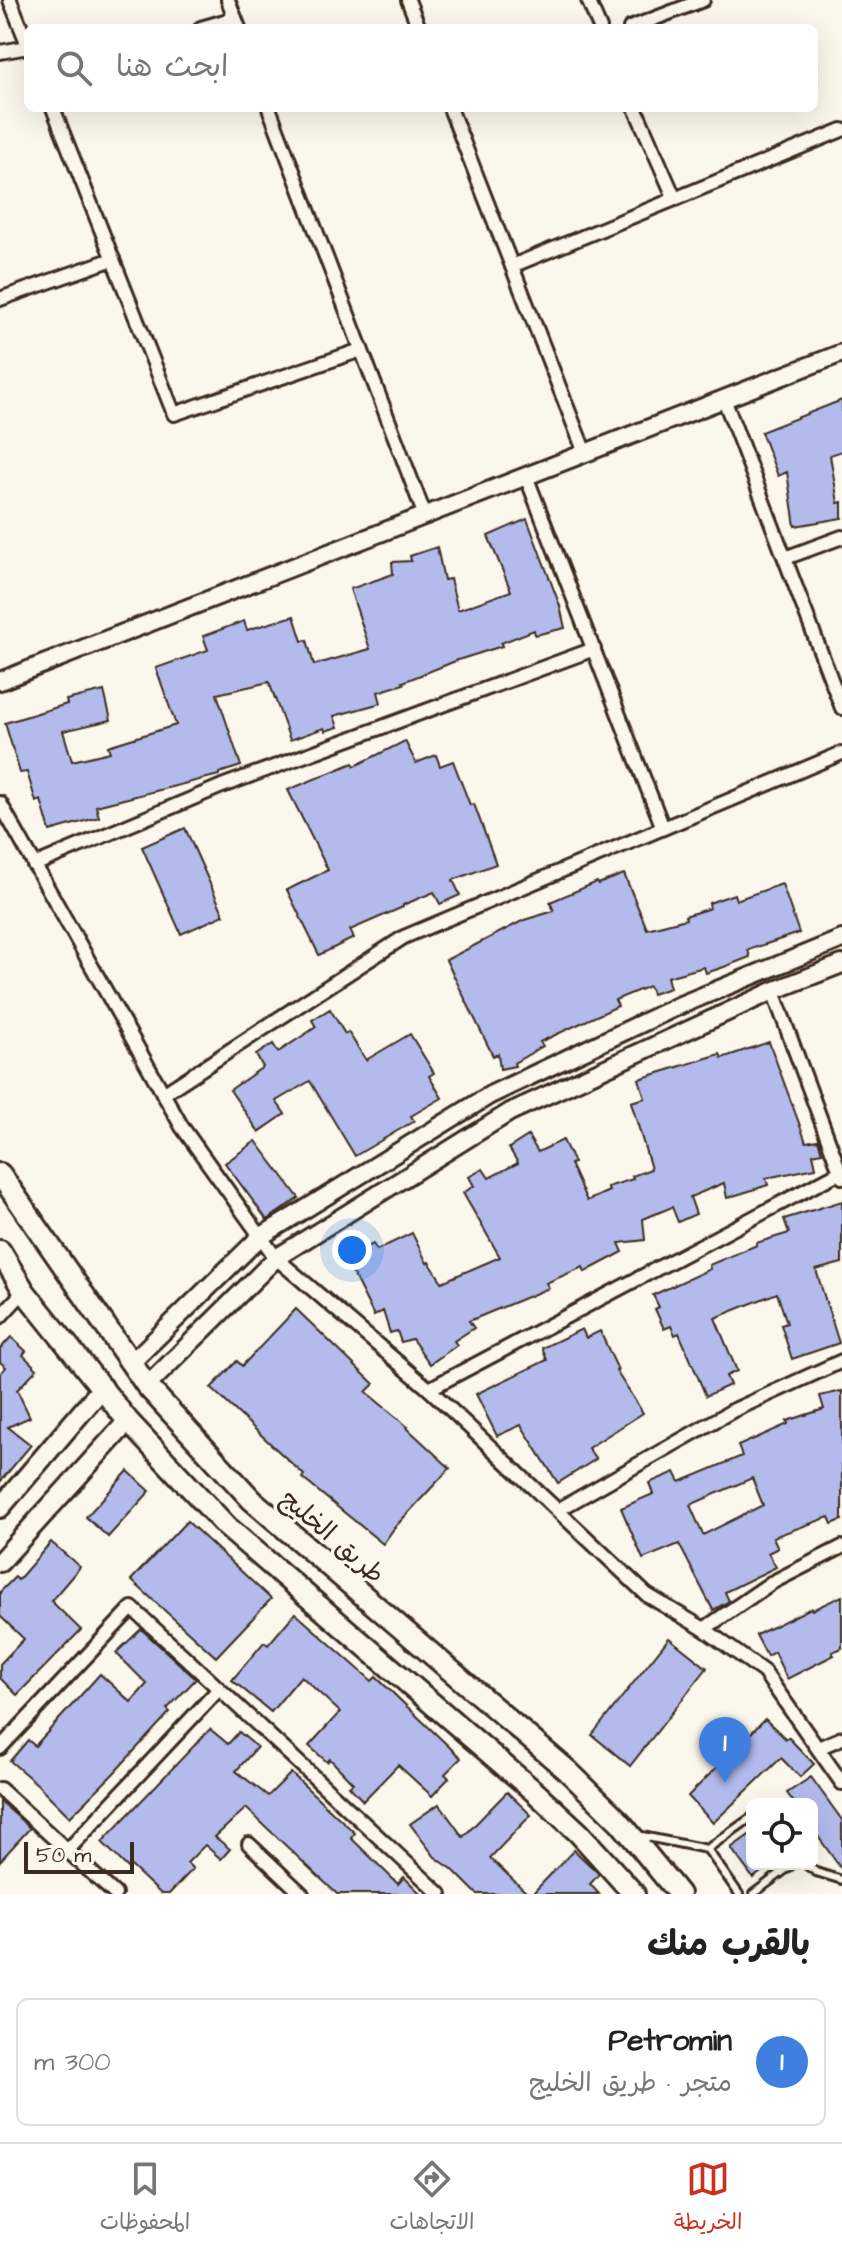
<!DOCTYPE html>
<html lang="ar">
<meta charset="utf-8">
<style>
body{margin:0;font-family:"Architects Daughter","Playpen Sans Arabic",sans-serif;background:#f2f2f2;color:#222;direction:rtl}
.controls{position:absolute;right:24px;bottom:24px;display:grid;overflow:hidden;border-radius:12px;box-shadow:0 8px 32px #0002}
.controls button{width:72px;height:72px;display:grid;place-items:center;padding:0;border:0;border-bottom:2px solid #e0e0e0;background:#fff;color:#222;font:40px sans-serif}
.scale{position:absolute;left:24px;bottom:20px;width:110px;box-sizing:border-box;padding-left:8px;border:4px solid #3b2a1e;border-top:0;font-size:22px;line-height:28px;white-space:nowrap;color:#3b2a1e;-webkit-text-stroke:6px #fbf7ec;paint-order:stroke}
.you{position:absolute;left:352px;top:1250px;width:28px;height:28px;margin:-20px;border:6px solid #fff;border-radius:50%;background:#1a73e8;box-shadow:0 0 0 12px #1a73e833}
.badge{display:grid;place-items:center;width:52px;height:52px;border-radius:50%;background:#c8321e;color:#fff;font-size:26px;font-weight:700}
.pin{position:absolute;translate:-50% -66px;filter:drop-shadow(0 2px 4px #0008)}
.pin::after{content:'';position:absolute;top:42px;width:28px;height:24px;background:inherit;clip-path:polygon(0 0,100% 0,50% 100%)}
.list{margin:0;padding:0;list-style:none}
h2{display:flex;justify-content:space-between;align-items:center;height:104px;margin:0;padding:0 32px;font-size:34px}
h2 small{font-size:26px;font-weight:400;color:#767676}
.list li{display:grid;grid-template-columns:52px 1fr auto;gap:24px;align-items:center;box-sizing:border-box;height:128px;margin:0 16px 16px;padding:0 16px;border:2px solid #e0e0e0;border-radius:12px}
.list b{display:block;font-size:30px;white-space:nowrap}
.list p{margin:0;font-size:26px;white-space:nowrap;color:#767676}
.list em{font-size:26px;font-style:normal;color:#767676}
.icon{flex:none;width:44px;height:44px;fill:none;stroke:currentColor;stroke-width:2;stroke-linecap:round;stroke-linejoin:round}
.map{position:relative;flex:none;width:842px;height:1894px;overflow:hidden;direction:ltr}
.search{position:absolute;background:#fff;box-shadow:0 8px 32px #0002;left:24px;right:24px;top:24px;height:88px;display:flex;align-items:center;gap:20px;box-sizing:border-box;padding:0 28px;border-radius:12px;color:#767676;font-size:30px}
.sheet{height:248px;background:#fff}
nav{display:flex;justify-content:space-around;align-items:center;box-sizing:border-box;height:112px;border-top:2px solid #e0e0e0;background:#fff;font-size:22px;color:#767676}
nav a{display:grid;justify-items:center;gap:4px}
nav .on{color:#c8321e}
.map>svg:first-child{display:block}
.building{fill:#b2bbec;stroke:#3b2a1e;stroke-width:2;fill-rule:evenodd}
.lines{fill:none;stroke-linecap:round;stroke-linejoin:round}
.service-casing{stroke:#3b2a1e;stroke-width:12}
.minor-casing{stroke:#3b2a1e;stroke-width:18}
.tertiary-casing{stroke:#3b2a1e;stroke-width:22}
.secondary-casing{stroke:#3b2a1e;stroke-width:24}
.primary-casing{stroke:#3b2a1e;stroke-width:26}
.service{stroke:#fbf7ec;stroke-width:6}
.minor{stroke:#fbf7ec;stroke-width:12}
.tertiary{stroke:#fbf7ec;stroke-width:16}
.secondary{stroke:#fbf7ec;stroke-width:18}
.primary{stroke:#fbf7ec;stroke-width:20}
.labels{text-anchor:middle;stroke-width:7;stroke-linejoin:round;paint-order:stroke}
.street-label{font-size:26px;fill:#3b2a1e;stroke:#fbf7ec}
</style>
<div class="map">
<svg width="842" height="1894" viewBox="0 0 842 1894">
<rect width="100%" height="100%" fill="#fbf7ec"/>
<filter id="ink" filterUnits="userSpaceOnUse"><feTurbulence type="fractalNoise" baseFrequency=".0125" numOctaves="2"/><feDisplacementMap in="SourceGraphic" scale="16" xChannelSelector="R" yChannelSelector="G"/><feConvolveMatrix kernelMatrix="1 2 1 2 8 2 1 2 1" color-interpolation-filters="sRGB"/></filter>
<g filter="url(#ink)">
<g class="building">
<path d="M842,400V451L830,455L838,503L842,502V518L795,526L787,472L778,476L761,432Z"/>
<path d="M527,519L560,606L565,628L535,635L534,630L501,643L502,646L458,660L403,682L404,684L378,692L381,703L334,716L338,727L325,731L324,728L290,740L269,682L217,694L241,766L219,773V775L96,806L99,817L50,831L41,800L36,802L27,772L20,773L5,723L67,704L66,700L104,691L111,720L63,731L72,761L110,752L108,746L176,725L156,668L208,650L203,636L244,621L247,630L294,616L302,641L307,640L314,665L370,649L350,589L393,574L392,562L411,561L410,556L437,547L444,580L450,579L458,610L511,591L488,536Z"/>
<path d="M405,741L416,763L436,755L440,766L453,761L470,805L474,804L496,864L453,880L460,895L440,904L434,892L403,905V907L350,930L354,938L319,955L287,890L328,870L288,790L353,763L355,766Z"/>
<path d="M185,828L224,915L181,934L142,847Z"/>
<path d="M624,874L647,929L686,919L685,916L710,908L709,903L734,894L736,900L782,884L799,933L748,950L750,957L724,967L706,973L704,967L667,977L670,988L652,994L649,986L615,1000L618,1006L540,1042L543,1046L514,1063L515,1066L500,1069L498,1054L493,1056L446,960L524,920L554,911L550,902L597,882L598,884Z"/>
<path d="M330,1009L345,1034L348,1032L366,1060L410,1034L434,1073L429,1076L442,1098L411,1116L414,1121L355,1156L310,1081L276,1101L285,1114L259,1132L230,1090L263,1067L256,1055L273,1044L278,1052L316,1027L312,1020Z"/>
<path d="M769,1042L806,1142L818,1140L822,1152L813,1154L816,1168L766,1178L768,1185L727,1198L724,1183L690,1197L696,1214L678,1222L672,1207L643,1219L645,1240L619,1243L623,1252L585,1272L583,1267L546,1283L549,1288L469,1321L474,1328L454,1341L457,1345L430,1364L412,1339L401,1342L397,1331L390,1333L383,1311L374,1316L345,1258L373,1244L377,1250L412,1233L427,1263L429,1262L442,1282L500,1257L463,1193L474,1186L469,1177L483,1169L489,1178L518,1163L509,1148L528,1136L538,1152L563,1140L574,1163L570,1164L587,1201L609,1191L607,1187L633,1179L632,1176L651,1169L631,1102L645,1098L639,1079L720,1054L722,1058Z"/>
<path d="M256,1141L299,1198L267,1220L225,1163Z"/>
<path d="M842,1201V1263L816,1270L839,1343L792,1359L781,1325L787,1323L777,1293L715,1318L737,1371L726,1376L730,1385L706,1396L679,1333L675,1335L671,1326L664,1329L655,1309L659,1307L653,1295L710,1269L709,1265L757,1245L756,1243L789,1233L784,1219Z"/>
<path d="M296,1309L374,1384L366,1392L408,1427L407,1428L450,1468L395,1527L383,1544L302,1478L304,1475L211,1388L237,1361L242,1366Z"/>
<path d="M582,1329L586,1338L600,1331L618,1370L616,1371L643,1413L588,1448L596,1459L558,1483L521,1425L497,1436L476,1394L547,1360L542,1348Z"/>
<path d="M11,1337L26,1351L23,1355L37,1369L17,1390L30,1417L8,1427L31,1445L0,1482V1374L6,1367L0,1362V1349Z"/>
<path d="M842,1391V1520L832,1524L829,1517L773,1537L778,1548L768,1553L776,1567L725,1592L729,1601L713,1610L679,1544L643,1559L621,1508L653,1494L649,1483L675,1472L680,1482L742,1456L738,1446L788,1424L787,1421L824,1409L820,1396ZM752,1478L763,1505L703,1535L690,1505Z"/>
<path d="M128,1471L150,1491L108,1537L86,1517Z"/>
<path d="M187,1521L271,1599L216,1657L131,1580Z"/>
<path d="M51,1542L80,1567L51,1601L81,1630L17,1695L0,1678V1664L24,1639L0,1616V1592L15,1577L18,1580Z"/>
<path d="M842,1596V1648L832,1652L834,1655L787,1679L774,1652L767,1656L756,1635L811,1608L812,1610Z"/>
<path d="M295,1613L372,1681L376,1677L461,1758L445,1774L449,1778L432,1796L398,1765L363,1801L349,1786L353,1783L330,1759L327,1762L309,1746L340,1712L301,1676L271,1712L232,1680L264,1642L268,1645Z"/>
<path d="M141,1629L196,1679L167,1709L170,1712L113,1774L70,1817L37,1784L10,1761L28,1740L35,1746L100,1674L131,1702L147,1684L116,1653Z"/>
<path d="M669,1638L707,1668L630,1766L592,1735Z"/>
<path d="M765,1719L786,1739L788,1737L814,1764L800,1777L781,1758L713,1823L688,1796Z"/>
<path d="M210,1729L228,1744L239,1732L257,1747L236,1771L268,1796L291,1773L355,1833L351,1838L398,1884L404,1877L421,1894H337L246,1808L215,1837L230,1849L221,1859L205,1845L187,1863L193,1869L169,1894H161L130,1865L128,1868L102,1842Z"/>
<path d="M811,1777L842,1820V1870L812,1828V1804H795L787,1793Z"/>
<path d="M507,1792L531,1815L490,1858L528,1894H477L452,1869L435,1857L410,1824L439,1804L463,1837Z"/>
<path d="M0,1801L30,1828L0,1861Z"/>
<path d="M752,1833V1864H772L753,1878L731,1848Z"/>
<path d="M574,1850L599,1874L590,1884L599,1894H532Z"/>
</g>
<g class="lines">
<defs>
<g id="service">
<path d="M637,1835L707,1849L739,1894"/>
<path d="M707,1849L752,1817"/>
<path d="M805,1864L816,1872L842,1880"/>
<path d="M753,1894L793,1864"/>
</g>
<g id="minor">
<path d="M10,0L28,45"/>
<path d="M228,0L239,28"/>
<path d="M408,0L419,28"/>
<path d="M588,0L600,28"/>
<path d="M201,28L235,18"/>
<path d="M630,28L703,0"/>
<path d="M0,52L28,47"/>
<path d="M53,108L174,414L361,350"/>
<path d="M269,108L425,516"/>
<path d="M450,108L585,453"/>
<path d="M635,108L675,199"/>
<path d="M512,266L842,130"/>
<path d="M0,299L113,259"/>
<path d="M724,399L842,708"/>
<path d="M526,476L663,828"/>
<path d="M785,558L842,537"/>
<path d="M0,803L182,1127L276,1258L429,1389L647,1595L704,1629L764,1672L842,1783"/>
<path d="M34,865L222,786L594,649"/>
<path d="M773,991L842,1177"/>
<path d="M163,1094L404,937L842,753"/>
<path d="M0,1317L24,1291"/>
<path d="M429,1389L840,1172"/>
<path d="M558,1510L732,1411L842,1361"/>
<path d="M704,1629L771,1583L842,1547"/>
<path d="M0,1748L132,1608L440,1894"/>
<path d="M818,1748L842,1738"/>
<path d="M0,1789L115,1894"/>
<path d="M249,1844L302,1894"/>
<path d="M67,1851L219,1689"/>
</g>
<g id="tertiary">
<path d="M0,681L842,353"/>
<path d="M131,1363L260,1237L490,1095L678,1006L842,939"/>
<path d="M147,1386L276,1258L510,1112L773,991L842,964"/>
</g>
<g id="secondary">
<path d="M0,1508L103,1387"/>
<path d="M0,1562L128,1421"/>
</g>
<g id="primary">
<path d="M0,1174L147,1386L252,1500L568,1771L620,1822L679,1894"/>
<path d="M0,1251L24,1291L128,1421L227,1527L536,1793L579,1833L634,1894"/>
</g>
</defs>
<use href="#service" class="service-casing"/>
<use href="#minor" class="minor-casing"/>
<use href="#tertiary" class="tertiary-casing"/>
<use href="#secondary" class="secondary-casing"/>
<use href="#primary" class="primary-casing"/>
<use href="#service" class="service"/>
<use href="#minor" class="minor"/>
<use href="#tertiary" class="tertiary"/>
<use href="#secondary" class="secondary"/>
<use href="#primary" class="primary"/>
</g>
</g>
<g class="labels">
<g class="street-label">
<text transform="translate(333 1536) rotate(41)" y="9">طريق الخليج</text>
</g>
</g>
</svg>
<div class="controls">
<button><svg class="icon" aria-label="locate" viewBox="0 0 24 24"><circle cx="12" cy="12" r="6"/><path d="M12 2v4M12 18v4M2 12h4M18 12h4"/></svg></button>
</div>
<div class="scale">50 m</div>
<div class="you"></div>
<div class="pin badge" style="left:725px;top:1783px;background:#3f7fe0">1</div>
<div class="search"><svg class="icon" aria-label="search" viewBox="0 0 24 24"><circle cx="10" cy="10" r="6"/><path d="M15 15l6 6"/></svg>ابحث هنا</div>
</div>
<section class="sheet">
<h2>بالقرب منك<small></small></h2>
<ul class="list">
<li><span class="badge" style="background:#3f7fe0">1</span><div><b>Petromin</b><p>متجر · طريق الخليج</p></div><em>300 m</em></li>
</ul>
</section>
<nav>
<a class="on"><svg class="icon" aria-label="map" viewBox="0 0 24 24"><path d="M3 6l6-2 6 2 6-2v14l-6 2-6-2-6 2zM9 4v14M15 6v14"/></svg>الخريطة</a>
<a><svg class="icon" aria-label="directions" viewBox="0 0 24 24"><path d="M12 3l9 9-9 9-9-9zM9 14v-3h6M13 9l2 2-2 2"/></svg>الاتجاهات</a>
<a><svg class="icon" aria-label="saved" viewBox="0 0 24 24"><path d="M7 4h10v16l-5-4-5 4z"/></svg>المحفوظات</a>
</nav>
